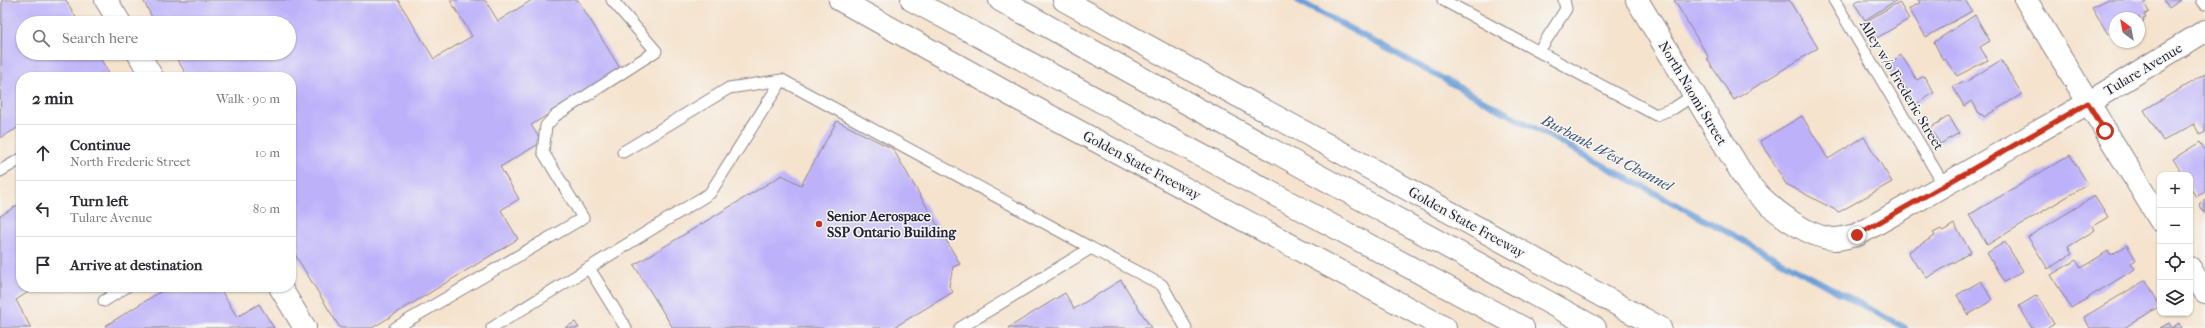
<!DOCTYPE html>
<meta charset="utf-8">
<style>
body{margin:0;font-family:"IM FELL French Canon",serif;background:#f7f7f7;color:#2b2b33}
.controls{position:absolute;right:12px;bottom:12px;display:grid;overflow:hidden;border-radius:8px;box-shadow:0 1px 3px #0004}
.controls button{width:36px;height:36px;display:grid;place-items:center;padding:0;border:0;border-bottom:1px solid #e1e1e2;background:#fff;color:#2b2b33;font:20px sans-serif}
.compass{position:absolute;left:2109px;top:12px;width:36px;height:36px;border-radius:50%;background:#fff;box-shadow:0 1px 3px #0004;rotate:328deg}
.stop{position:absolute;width:12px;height:12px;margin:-9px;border:3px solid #c8321e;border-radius:50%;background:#fff}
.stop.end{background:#c8321e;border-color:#fff;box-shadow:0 1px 4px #0008}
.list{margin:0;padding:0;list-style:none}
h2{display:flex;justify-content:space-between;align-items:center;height:52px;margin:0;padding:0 16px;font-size:17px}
h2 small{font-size:13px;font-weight:400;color:#7c7c81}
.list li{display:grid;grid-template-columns:26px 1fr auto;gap:12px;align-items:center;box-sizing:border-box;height:56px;padding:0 16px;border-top:1px solid #e1e1e2}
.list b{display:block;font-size:15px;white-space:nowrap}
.list p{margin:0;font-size:13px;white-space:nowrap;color:#7c7c81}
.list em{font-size:13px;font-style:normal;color:#7c7c81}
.icon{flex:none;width:22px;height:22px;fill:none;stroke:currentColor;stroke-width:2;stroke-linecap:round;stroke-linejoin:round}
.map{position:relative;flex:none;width:2205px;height:328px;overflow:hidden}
.search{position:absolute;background:#fff;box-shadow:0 1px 3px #0004;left:16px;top:16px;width:280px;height:44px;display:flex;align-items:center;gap:10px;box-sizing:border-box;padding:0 14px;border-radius:22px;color:#7c7c81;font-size:15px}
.panel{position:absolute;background:#fff;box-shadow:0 1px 3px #0004;left:16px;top:72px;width:280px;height:220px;border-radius:16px}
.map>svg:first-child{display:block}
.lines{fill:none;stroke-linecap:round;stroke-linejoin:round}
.stream{stroke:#6c9ed7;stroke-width:6}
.building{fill:#bdb2fa}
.service-casing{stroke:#8c8284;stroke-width:13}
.minor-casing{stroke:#8c8284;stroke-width:24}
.motorway-casing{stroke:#8c8284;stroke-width:24}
.service{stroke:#fff;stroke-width:11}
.minor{stroke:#fff;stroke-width:22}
.motorway{stroke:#fff;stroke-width:22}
.route{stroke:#c8321e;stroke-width:5}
.poi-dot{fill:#c8321e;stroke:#f6f6f2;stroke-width:1.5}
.labels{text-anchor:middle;stroke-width:3;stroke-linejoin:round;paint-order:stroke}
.street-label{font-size:14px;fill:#22223b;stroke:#f6f6f2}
.poi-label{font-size:14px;font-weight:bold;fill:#22223b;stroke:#f6f6f2;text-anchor:start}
.water-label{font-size:15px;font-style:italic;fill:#405479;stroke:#f6f6f2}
</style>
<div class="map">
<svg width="2205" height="328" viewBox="0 0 2205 328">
<rect width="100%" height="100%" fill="#f6f6f2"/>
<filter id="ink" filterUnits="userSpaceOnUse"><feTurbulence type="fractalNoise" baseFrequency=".025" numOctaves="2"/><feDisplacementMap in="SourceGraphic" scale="8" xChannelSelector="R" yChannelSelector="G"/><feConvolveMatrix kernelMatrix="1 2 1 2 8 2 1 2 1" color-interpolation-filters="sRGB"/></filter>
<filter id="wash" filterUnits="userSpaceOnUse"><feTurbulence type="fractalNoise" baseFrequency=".012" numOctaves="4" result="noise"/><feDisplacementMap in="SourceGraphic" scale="16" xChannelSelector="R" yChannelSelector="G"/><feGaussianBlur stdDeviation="0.9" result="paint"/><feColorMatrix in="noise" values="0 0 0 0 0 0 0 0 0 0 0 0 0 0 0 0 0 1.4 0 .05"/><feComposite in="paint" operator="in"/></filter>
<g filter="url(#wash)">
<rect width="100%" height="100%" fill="#f5e3ce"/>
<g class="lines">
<path class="stream" d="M1297,0L1905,328"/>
</g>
<g id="blocks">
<g class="building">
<path d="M2,0H66L79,23H23V53H97L109,73L102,77H21V126L0,138Z"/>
<path d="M143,0H398L434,59L472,36L450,0H485L498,21L532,0H578L621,70L531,125L542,142L500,167L519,199L501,210L518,239L372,328H340L291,248V77H188L173,53H289V23H155Z"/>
<path d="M1674,0H1789L1818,48L1734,100L1707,59L1709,58Z"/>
<path d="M1859,0H1897L1865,20L1854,3Z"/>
<path d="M1918,0H1965L1972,11L1926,37L1909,9L1920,3Z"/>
<path d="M2107,0H2148L2144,3L2149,12L2144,15L2146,18L2143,19L2144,21L2139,24V18H2115V29L2108,34L2092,7Z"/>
<path d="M2164,0H2181L2169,8Z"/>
<path d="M1899,2L1909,19L1875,39L1865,22Z"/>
<path d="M1975,15L1990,41L1980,47L1988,60L1957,76L1945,59L1943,60L1934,42Z"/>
<path d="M1901,55L1917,80L1924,76L1934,93L1916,104L1901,80L1897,82L1887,65Z"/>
<path d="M2001,60L2022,94L1984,117L1982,114L1980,115L1972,101L1964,106L1953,87L1963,81L1964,83Z"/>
<path d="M2205,74V132L2200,135L2194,124L2163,141L2144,110Z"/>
<path d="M1802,116L1828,159L1864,137L1892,182L1839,212L1786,184L1760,141Z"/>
<path d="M1949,116L1959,133L1940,144L1930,128Z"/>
<path d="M837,121L893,149L960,264L953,267L949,286L953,292L893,328H673L634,265L782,175L801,185Z"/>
<path d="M2200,142L2205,150V192L2196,197L2190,187V175H2183L2173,159Z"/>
<path d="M2070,155L2088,184L1987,245L1969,215Z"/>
<path d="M2095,196L2108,217L2093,226L2095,230L2068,247L2072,254L2048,269L2028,237Z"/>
<path d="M2205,200V214L2199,204Z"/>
<path d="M21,203V287H36L16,300L31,328H0V216Z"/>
<path d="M1954,224L1971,252L1927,278L1920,267L1918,268L1908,252L1935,236L1933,233L1941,229L1943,231Z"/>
<path d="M2005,242L2023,271L2004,282L1987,253Z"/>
<path d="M2127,245L2136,260L2131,263L2135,269L2071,308L2051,275L2076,260L2081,268L2108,251L2111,255Z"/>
<path d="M1121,280L1151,328H1008L1065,293L1074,309Z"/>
<path d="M2146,280L2160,306L2124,328H2090L2084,317Z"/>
<path d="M1981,281L1992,300L1968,315L1957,295Z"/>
<path d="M168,287H219L237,317L259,304L274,328H107L105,326Z"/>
<path d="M2037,295L2054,324L2048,328H2032L2019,306Z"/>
<path d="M575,322L579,328H565Z"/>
<path d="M2169,323L2172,328L2179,323L2181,328H2160Z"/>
</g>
</g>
</g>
<g filter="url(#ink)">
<use href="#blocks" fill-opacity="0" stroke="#8c8284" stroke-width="1"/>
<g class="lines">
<defs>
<g id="service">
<path d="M1443,0L1656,115L1674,108L1694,95"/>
<path d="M1834,0L1944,185"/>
<path d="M2202,0L2205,4"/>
<path d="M1539,51L1566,9L1564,0"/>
<path d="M623,152L729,88L782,80"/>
<path d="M0,171L21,159"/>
<path d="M1091,248L1162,285L1186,328"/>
<path d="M589,268L626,328"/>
<path d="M104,301L126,287"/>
<path d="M395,328L583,218L543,152L546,126L555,116L656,51L612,0"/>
<path d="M492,328L710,193L782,80L1091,248L960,328"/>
</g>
<g id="minor">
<path d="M106,0L120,23"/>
<path d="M1637,0L1749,185C1768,206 1806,238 1835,239C1842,239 1850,236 1857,235L2088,103L2205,31"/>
<path d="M2026,0L2160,220"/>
<path d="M138,53L152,77"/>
<path d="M2190,268L2205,292"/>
<path d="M280,287L305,328"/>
</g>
<g id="motorway">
<path d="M840,0L1009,94L1445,328"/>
<path d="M912,0L1523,328"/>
<path d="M1000,0L1595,328"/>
<path d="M1064,0L1660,328"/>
</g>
</defs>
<use href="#service" class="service-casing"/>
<use href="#minor" class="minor-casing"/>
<use href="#motorway" class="motorway-casing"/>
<use href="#service" class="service"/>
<use href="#minor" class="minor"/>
<use href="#motorway" class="motorway"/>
</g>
</g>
<g class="lines" filter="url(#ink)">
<path class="route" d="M1857,235L2088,103L2105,131"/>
</g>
<circle class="poi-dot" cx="819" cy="224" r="4"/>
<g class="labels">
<g class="street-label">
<text transform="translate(2143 69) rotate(-31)" y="5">Tulare Avenue</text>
<text transform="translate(1902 85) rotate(59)" y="5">Alley w/o Frederic Street</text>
<text transform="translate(1693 93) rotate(59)" y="5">North Naomi Street</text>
<text transform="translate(1142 165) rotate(28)" y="5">Golden State Freeway</text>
<text transform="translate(1467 222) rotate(29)" y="5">Golden State Freeway</text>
</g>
<g class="poi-label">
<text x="827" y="221">Senior Aerospace<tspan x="827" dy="16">SSP Ontario Building</tspan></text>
</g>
<g class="water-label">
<text transform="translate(1607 153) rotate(28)" y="5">Burbank West Channel</text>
</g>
</g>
</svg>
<div class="controls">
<button>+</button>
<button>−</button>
<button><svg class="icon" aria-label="locate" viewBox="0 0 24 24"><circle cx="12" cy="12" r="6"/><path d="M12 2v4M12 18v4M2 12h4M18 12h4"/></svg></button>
<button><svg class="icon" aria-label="layers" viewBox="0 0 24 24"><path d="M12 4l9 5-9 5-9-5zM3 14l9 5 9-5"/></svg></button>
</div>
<svg class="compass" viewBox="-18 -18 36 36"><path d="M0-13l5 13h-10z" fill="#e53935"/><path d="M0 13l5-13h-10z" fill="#7c7c81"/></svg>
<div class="stop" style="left:2105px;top:131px"></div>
<div class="stop end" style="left:1857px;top:235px"></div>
<div class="search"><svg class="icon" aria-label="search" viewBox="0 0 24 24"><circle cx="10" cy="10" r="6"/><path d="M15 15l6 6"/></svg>Search here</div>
<section class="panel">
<h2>2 min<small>Walk · 90 m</small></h2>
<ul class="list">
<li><svg class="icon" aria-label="ahead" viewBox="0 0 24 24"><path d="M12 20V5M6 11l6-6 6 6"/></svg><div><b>Continue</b><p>North Frederic Street</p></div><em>10 m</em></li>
<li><svg class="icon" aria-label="left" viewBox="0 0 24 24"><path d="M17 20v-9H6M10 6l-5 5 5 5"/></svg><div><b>Turn left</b><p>Tulare Avenue</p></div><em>80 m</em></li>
<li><svg class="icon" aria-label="arrive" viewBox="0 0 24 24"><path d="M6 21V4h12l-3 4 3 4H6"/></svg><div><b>Arrive at destination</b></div></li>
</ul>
</section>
</div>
